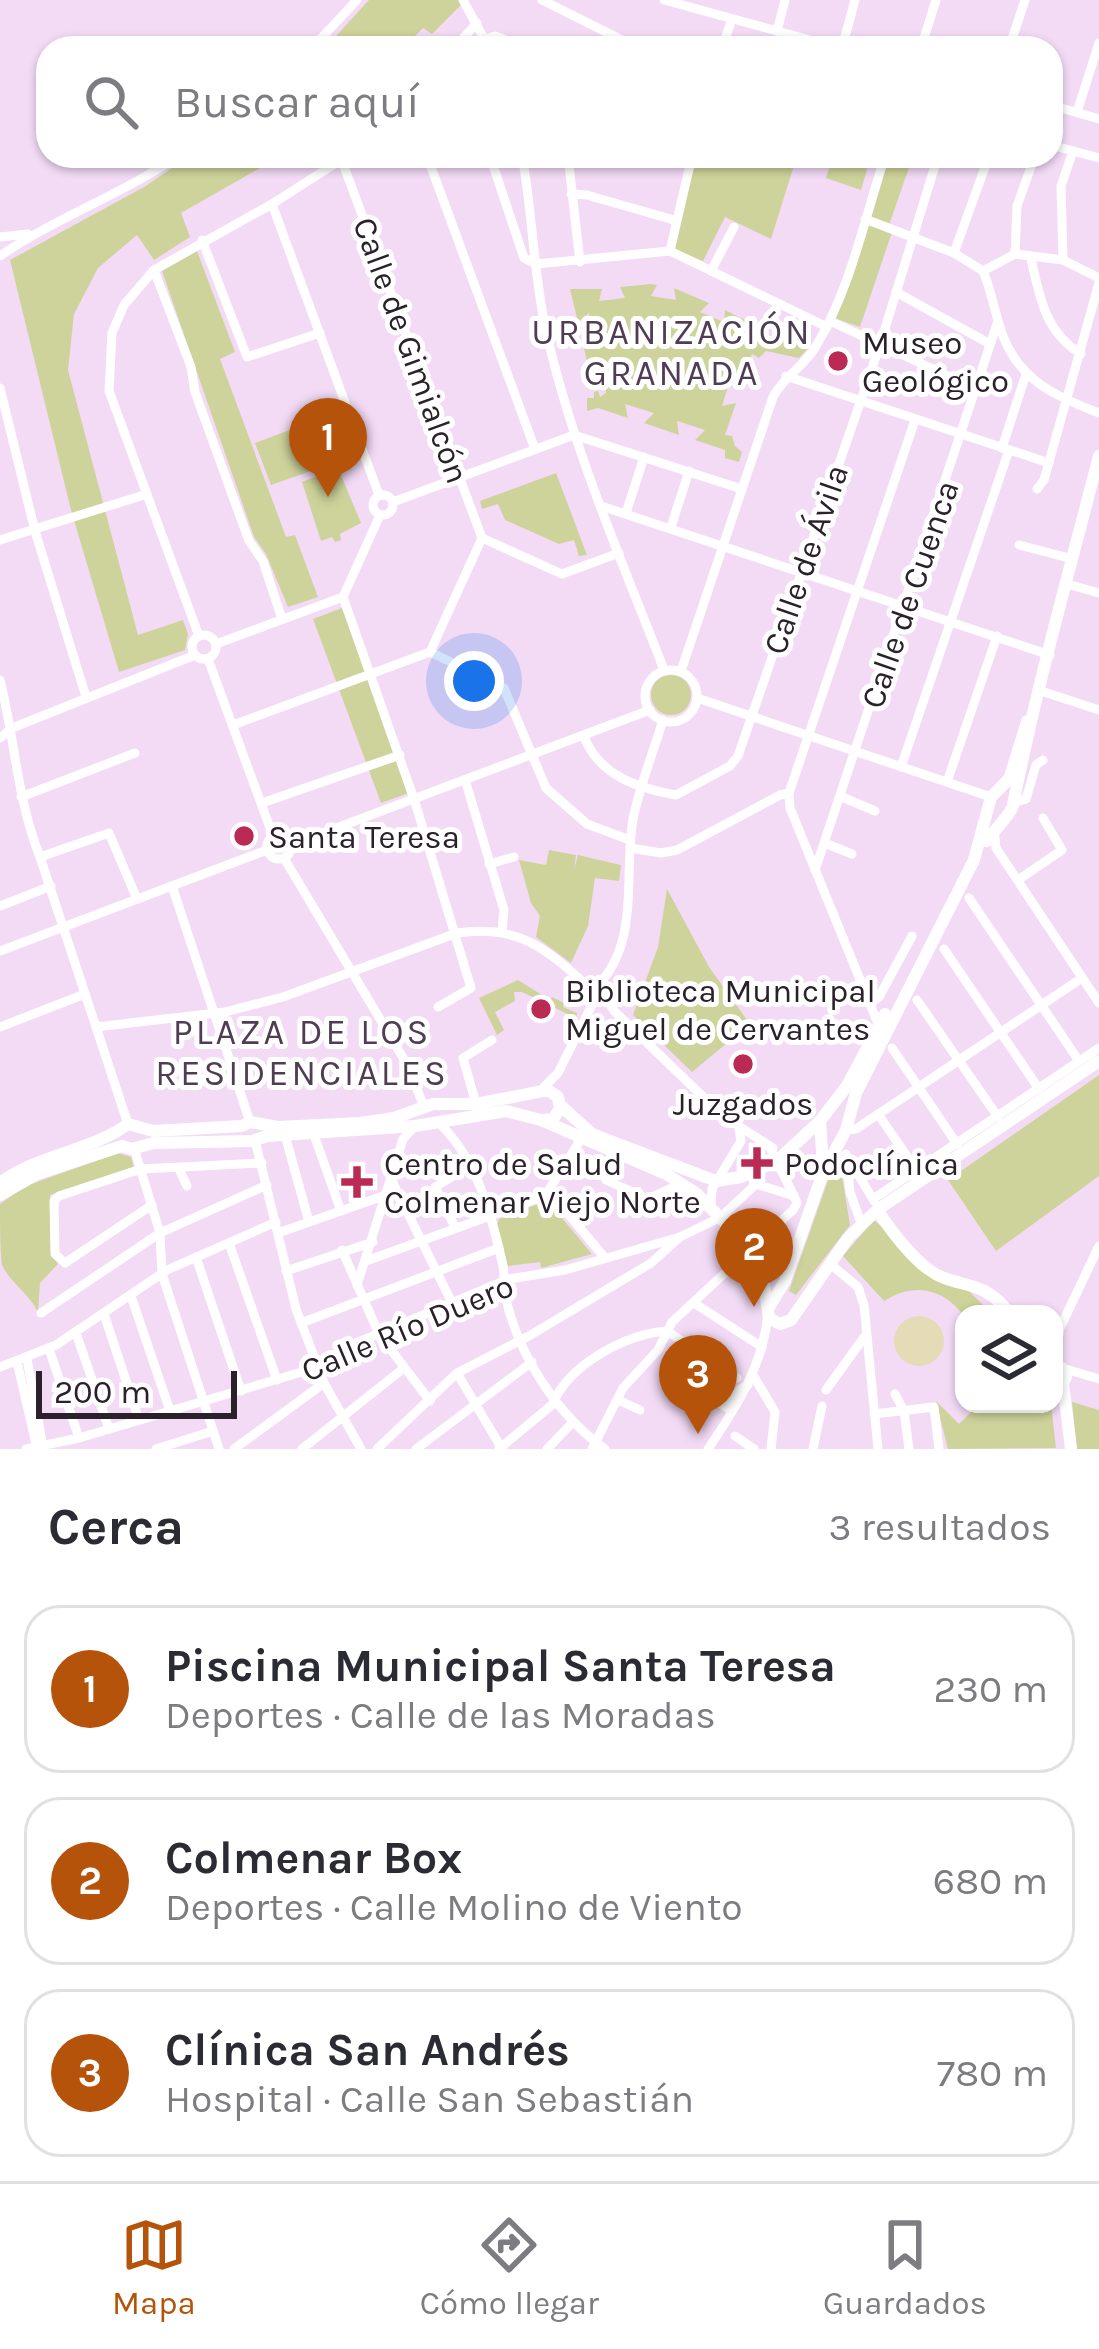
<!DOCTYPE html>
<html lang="es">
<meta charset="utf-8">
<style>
body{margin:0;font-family:Karla,sans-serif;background:#f2f2f3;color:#2b2b33}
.controls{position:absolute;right:36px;bottom:36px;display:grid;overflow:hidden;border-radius:24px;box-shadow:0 3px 9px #0004}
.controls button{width:108px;height:108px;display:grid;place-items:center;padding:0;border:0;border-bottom:3px solid #e1e1e2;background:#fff;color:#2b2b33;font:60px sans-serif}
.scale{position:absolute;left:36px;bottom:30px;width:201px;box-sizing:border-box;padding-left:12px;border:6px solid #2a212b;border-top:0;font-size:33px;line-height:42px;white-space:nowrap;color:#2a212b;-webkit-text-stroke:9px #fff;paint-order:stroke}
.you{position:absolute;left:474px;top:681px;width:42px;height:42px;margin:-30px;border:9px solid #fff;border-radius:50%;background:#1a73e8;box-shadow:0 0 0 18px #1a73e833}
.badge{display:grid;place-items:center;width:78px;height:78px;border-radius:50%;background:#b45309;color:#fff;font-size:39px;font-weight:700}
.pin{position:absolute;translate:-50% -99px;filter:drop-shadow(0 3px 6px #0008)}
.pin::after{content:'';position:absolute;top:63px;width:42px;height:36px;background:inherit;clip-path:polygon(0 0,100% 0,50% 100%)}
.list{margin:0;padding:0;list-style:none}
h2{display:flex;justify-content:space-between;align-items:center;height:156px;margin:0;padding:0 48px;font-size:51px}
h2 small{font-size:39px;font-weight:400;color:#7c7c81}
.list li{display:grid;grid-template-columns:78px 1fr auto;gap:36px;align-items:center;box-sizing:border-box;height:168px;margin:0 24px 24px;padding:0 24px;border:3px solid #e1e1e2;border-radius:36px}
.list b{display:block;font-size:45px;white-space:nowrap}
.list p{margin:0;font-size:39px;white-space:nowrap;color:#7c7c81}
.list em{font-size:39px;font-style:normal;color:#7c7c81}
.icon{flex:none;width:66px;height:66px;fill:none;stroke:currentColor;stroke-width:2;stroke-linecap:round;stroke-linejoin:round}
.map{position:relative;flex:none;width:1099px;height:1449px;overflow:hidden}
.search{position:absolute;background:#fff;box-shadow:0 3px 9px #0004;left:36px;right:36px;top:36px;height:132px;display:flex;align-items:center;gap:30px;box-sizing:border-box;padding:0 42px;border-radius:36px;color:#7c7c81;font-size:45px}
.sheet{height:732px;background:#fff}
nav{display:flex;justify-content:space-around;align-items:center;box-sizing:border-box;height:168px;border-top:3px solid #e1e1e2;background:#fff;font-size:33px;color:#7c7c81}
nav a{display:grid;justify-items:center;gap:6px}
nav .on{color:#b45309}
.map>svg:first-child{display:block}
.green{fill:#ced39b}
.sand{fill:#e5dbb6}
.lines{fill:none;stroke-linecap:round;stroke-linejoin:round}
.minor{stroke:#fff;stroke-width:9}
.major{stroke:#fff;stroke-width:12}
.poi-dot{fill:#ba2a54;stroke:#fff;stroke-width:4.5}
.labels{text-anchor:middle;stroke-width:10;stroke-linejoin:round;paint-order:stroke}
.poi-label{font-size:33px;fill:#2a212b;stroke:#fff;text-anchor:start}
.street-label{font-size:33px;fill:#2a212b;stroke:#fff}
.neighbourhood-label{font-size:36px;letter-spacing:3px;fill:#503d53;stroke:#fff}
</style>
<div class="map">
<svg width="1099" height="1449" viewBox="0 0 1099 1449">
<rect width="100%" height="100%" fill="#f3dbf6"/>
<g class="green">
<path d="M369,0H459L462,4L432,34L423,28L403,48H325Z"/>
<path d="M190,156H281L181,213L190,237L154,260L137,235L98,268L74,314L68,370L138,635L183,620L188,634L185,650L119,672L71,510L10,260L144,187Z"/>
<path d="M697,156H797L771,239L725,217L703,261L672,248Z"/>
<path d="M833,156H871L861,190L826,178Z"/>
<path d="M889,156H913L889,225L869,217Z"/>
<path d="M866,223L892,232L860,327L834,318Z"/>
<path d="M197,251L235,352L220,359L286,537L295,535L318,597L288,607L266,554L254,537L162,271Z"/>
<path d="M651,284L657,285L651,296L676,300L674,288L709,303L700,312L724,322L725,310L757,326L748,334L771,346L773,333L801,347L805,340L811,345L799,358L766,351L759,358L752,354L741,387L731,377L722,406L736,403L725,435L732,436L735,446L742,452L739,462L725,458V450L695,440L705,430L677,421L679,435L644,423L654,413L625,404L628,418L598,408L587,411V398H594V392L598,391L600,397L606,393L601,369L593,368L594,374L590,375L582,339L595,343L589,313L578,322L570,289H602L599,301L625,298L620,287Z"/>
<path d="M295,428L311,471L271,485L255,443Z"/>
<path d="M338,468L361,523L340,534L341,540L335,542L332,537L321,541L302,482Z"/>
<path d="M556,473L587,555L579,556L574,540L559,544L505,520L498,504L482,509L480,501Z"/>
<path d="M342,608L409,793L381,803L313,619Z"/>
<circle cx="671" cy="695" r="20"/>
<path d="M549,850L576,855L574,870L578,855L621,865L619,881L595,878L588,926L571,963L536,937L540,916L531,903L519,860L546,865Z"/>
<path d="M667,889L709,967L750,1024L692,1072L633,1015L658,947Z"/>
<path d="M518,980L550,1000L552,997L564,1003L563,1007L577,1013L576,1018L522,992H514L515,1001L495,1012L504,1030L497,1035L479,998Z"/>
<path d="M1099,1075V1176L996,1251L948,1180Z"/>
<path d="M838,1152L850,1225L796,1295L789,1291Z"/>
<path d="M118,1153L131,1157L134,1168L50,1195L51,1250L58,1264L40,1283L38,1312C28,1292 11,1284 2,1265C0,1249 0,1222 0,1204L26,1186Z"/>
<path d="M547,1200L592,1254L541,1268L540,1262L508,1266L496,1227L499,1219Z"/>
<path d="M874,1220L915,1258L965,1287L992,1314L964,1316C943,1288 914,1282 884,1301L843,1256Z"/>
<path d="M936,1401L959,1424L979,1404H1051L1056,1448L948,1449Z"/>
<path d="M1072,1402L1099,1410V1449H1077Z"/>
</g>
<circle class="sand" cx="919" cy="1341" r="25"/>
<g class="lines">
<g class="minor">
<path d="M463,0L489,48"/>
<path d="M542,0L638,48"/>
<path d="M664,0L839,48"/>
<path d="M777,31L785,0"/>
<path d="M485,39L495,36L527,48"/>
<path d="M312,48L357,0"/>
<path d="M454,48L477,23"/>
<path d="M722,48L732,19"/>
<path d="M842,48L855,0"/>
<path d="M921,48L936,0"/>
<path d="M1009,48L1025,0"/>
<path d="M1051,105L1099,119"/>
<path d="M1077,112L1099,43"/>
<path d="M1051,145L1099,158"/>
<path d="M427,156L535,449"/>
<path d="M490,156L524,258L536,264"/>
<path d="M522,156C533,214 533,273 546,330C572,448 621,558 664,670"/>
<path d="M568,156L580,262"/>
<path d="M342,161L482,538L430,652"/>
<path d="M571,194L587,195L674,220"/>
<path d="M272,204L379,495"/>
<path d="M865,219L954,253L983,271C992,292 995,315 1003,336C1020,381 1057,397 1099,413"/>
<path d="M0,237L28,234"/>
<path d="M202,240L247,357L320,333"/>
<path d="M670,251L692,156"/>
<path d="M954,253L989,156"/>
<path d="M1015,254L1017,206L1035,156"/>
<path d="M0,256C57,217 121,195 178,156"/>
<path d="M1031,259C1040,298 1045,332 1081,354"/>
<path d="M1063,260L1061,186L1073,151"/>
<path d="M536,264L670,251L827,327"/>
<path d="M154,270L191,367L195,392L249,541L263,561L282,619"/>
<path d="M711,271L734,227"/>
<path d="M983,271L1015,254L1063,260L1099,278"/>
<path d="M896,292L990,344"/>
<path d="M830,321L976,389"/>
<path d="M786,376L1049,463"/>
<path d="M0,388L35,531L86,697"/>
<path d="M1002,448L1026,374"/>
<path d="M1037,489L1044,480L1099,283"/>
<circle cx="383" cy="505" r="10"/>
<path d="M393,502L574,435L742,489"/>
<path d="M601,506L1050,655"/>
<path d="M626,513L644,457"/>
<path d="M671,527L689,471"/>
<path d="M482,538L562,574L619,553"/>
<path d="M0,540L147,494"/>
<path d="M1019,545L1073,559"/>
<path d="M1067,584L1099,593"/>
<path d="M343,597L415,802L471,988L438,1007"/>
<circle cx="204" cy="647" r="12"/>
<path d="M199,636L109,391L112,333L124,305L154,270L272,204L347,156"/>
<path d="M216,644L343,597L380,515"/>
<path d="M208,659L273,836"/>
<circle cx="671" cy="696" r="26"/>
<path d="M681,671L773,397C784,376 805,366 816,346C850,290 865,218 885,156"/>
<path d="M0,680C15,739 17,800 40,857"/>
<path d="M1041,691L1099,710"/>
<path d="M697,698L991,797"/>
<path d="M233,725L430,652L504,688L546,788L587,824L630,840"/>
<path d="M584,737C600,776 637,788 676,795L730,766L738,756L880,345L938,156"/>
<path d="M0,738L12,728L195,655"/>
<path d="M901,767L1009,450"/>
<path d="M1008,778L1026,720"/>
<path d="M947,782L997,636"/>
<path d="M466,783L504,910L502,931"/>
<path d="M789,793L790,808L879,1026"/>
<path d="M21,797L135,753"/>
<path d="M842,797L875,811"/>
<path d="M262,803L400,755"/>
<path d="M1013,803L1026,799L1036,765L1043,760"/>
<path d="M994,830L996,848L1099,1003"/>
<circle cx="279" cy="847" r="12"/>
<path d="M827,844L852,854"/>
<path d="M291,845L650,710"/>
<path d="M630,848L661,853L677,850L780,795L789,793L915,420"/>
<path d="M284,858L405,1061L424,1106"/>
<path d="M489,864L514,857"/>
<path d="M815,870L998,321"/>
<path d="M1018,880L1062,850L1043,818"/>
<path d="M172,886L250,1122"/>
<path d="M969,898L1079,1061"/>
<path d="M0,906L51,886"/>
<path d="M944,949L1039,1089"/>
<path d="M0,951L267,850"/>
<path d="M605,996L614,1011L723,1116L773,1148"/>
<path d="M917,1000L998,1117"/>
<path d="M870,1003L879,997L912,936"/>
<path d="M0,1027L85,994"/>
<path d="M96,1027L225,1012L283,997L457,933C521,924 546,949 592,990"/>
<path d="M892,1048L957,1144"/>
<path d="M540,1091L558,1073L594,1001L590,992C642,951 623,877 633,819C640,785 653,753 663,720"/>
<path d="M476,1104L463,1058L492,1040"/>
<path d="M878,1114L917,1171"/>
<path d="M439,1123C477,1159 492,1216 503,1266C505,1276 503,1285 505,1294C517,1353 556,1414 605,1449"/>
<path d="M128,1124L40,857L109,833L137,899"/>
<path d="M846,1130L856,1129L1082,978"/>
<path d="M285,1135L309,1222"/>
<path d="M314,1135L341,1211"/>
<path d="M255,1140L296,1309L324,1383L361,1449"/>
<path d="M134,1148L160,1233L162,1274L219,1449"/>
<path d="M614,1153L606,1180L648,1199L682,1183"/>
<path d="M846,1154L850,1192L861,1223"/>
<path d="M849,1159L874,1201"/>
<path d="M179,1169L187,1186"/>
<path d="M392,1181L453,1305"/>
<path d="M550,1192L605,1258"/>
<path d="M873,1199L1099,1048"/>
<path d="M152,1205L65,1263L55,1254L54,1201L59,1196L141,1169L262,1163"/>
<path d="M711,1206L712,1189L741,1141L739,1129"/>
<path d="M455,1227L435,1187L470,1166"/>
<path d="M278,1233L386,1195"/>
<path d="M229,1243L277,1380"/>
<path d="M342,1250L379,1334L430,1401"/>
<path d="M196,1257L241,1391"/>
<path d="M366,1261L545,1196L581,1139"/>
<path d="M829,1263L858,1287L864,1305L878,1449"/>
<path d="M286,1271L373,1242"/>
<path d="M357,1285L403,1139L415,1126"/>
<path d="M131,1296L170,1411"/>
<path d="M694,1303L762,1347"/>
<path d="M41,1313L160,1233L267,1185"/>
<path d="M104,1314L139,1420"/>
<path d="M301,1323L499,1248"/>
<path d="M667,1331L737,1378"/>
<path d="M76,1333L109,1429"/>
<path d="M49,1349L79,1438"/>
<path d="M27,1359L43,1447"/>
<path d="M17,1362L37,1448"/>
<path d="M1054,1362L1060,1328L1099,1246"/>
<path d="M0,1367L56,1345L167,1270L276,1222"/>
<path d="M1062,1368L1099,1379"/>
<path d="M457,1373L502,1449"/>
<path d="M753,1375L775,1412L771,1449"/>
<path d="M826,1390L865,1336"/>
<path d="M895,1394L904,1411L909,1449"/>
<path d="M712,1399L727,1408L739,1390L748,1385"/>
<path d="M618,1400L640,1410"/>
<path d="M874,1414L934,1407L939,1449"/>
<path d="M735,1436L754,1449"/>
<path d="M26,1449L79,1438L312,1369L354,1344L509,1279L565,1270L680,1237"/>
<path d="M156,1449L213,1431"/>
<path d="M234,1449L324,1383"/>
<path d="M302,1449L404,1368"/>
<path d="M377,1449L457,1373L529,1336L651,1263L680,1237L721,1217L756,1184L794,1196"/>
<path d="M416,1449L532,1362"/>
<path d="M499,1449L553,1404C568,1365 627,1333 667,1331"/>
<path d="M547,1449L573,1422"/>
<path d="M592,1449L623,1388L658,1350L672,1322L793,1210L797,1203L794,1196L769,1146"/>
<path d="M708,1449C737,1406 763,1366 768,1314"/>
<path d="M813,1449L822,1406"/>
</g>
<g class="major">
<path d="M987,841C993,831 1012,813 1013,805C1036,689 1069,572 1099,456"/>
<path d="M848,1084L885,1014"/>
<path d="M560,1105L592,1134L716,1181L741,1177L777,1161L820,1121"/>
<path d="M823,1166L820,1121L853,1078"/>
<path d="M0,1183C39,1154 92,1151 128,1124L153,1131L242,1126L250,1122L278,1127L360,1123L394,1118L433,1104H476L548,1090L558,1097L560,1109L553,1119L542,1120"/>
<path d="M0,1195L37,1174L122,1146L131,1149L154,1143L252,1141L267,1136L415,1126L506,1111L541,1120L666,1174L696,1193L744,1242L763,1278L769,1318L780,1324L791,1320L848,1238L877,1210L1099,1061"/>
<path d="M877,1210C890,1229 909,1255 928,1269C957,1291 981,1275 1010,1314"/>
<path d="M768,1309L785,1281L823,1173L846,1130L856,1093L974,860L991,797L1018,770"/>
<path d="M1054,1366L1062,1368L1066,1377L1063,1383L1054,1386"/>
<path d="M1063,1383L1071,1449"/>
</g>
</g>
<g class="poi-dot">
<circle cx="838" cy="361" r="12"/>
<circle cx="244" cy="836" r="12"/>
<circle cx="541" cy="1009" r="12"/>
<circle cx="743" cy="1064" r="12"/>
<path d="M751 1145h12v12h12v12h-12v12h-12v-12h-12v-12h12z"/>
<path d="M351 1164h12v12h12v12h-12v12h-12v-12h-12v-12h12z"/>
</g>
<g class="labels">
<g class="poi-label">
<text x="862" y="354">Museo<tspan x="862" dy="38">Geológico</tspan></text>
<text x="268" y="848">Santa Teresa</text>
<text x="565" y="1002">Biblioteca Municipal<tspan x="565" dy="38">Miguel de Cervantes</tspan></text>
<text x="743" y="1115" text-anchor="middle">Juzgados</text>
<text x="384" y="1175">Centro de Salud<tspan x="384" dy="38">Colmenar Viejo Norte</tspan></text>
<text x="784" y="1175">Podoclínica</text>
</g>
<g class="street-label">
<text transform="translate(412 350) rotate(70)" y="12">Calle de Gimialcón</text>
<text transform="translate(805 559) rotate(-71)" y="12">Calle de Ávila</text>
<text transform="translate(909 594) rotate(-71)" y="12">Calle de Cuenca</text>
<text transform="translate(407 1327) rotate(-23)" y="12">Calle Río Duero</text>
</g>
<g class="neighbourhood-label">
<text x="672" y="344">URBANIZACIÓN<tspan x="672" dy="41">GRANADA</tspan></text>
<text x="302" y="1044">PLAZA DE LOS<tspan x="302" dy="41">RESIDENCIALES</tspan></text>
</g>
</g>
</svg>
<div class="controls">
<button><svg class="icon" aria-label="layers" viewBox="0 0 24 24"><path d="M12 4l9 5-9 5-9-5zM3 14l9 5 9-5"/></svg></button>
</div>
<div class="scale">200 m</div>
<div class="you"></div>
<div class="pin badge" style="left:328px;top:497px">1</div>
<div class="pin badge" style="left:754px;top:1307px">2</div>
<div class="pin badge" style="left:698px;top:1434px">3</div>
<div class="search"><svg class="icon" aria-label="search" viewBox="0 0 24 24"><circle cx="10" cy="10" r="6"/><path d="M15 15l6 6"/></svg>Buscar aquí</div>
</div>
<section class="sheet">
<h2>Cerca<small>3 resultados</small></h2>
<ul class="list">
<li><span class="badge">1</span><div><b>Piscina Municipal Santa Teresa</b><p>Deportes · Calle de las Moradas</p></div><em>230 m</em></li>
<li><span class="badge">2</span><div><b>Colmenar Box</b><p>Deportes · Calle Molino de Viento</p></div><em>680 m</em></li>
<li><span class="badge">3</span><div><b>Clínica San Andrés</b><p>Hospital · Calle San Sebastián</p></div><em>780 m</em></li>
</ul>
</section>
<nav>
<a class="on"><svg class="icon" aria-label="map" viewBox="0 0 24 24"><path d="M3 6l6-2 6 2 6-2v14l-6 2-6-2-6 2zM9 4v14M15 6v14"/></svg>Mapa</a>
<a><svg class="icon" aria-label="directions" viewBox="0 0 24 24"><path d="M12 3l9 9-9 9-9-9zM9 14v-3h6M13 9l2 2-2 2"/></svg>Cómo llegar</a>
<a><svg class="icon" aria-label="saved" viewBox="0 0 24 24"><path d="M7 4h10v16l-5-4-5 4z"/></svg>Guardados</a>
</nav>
